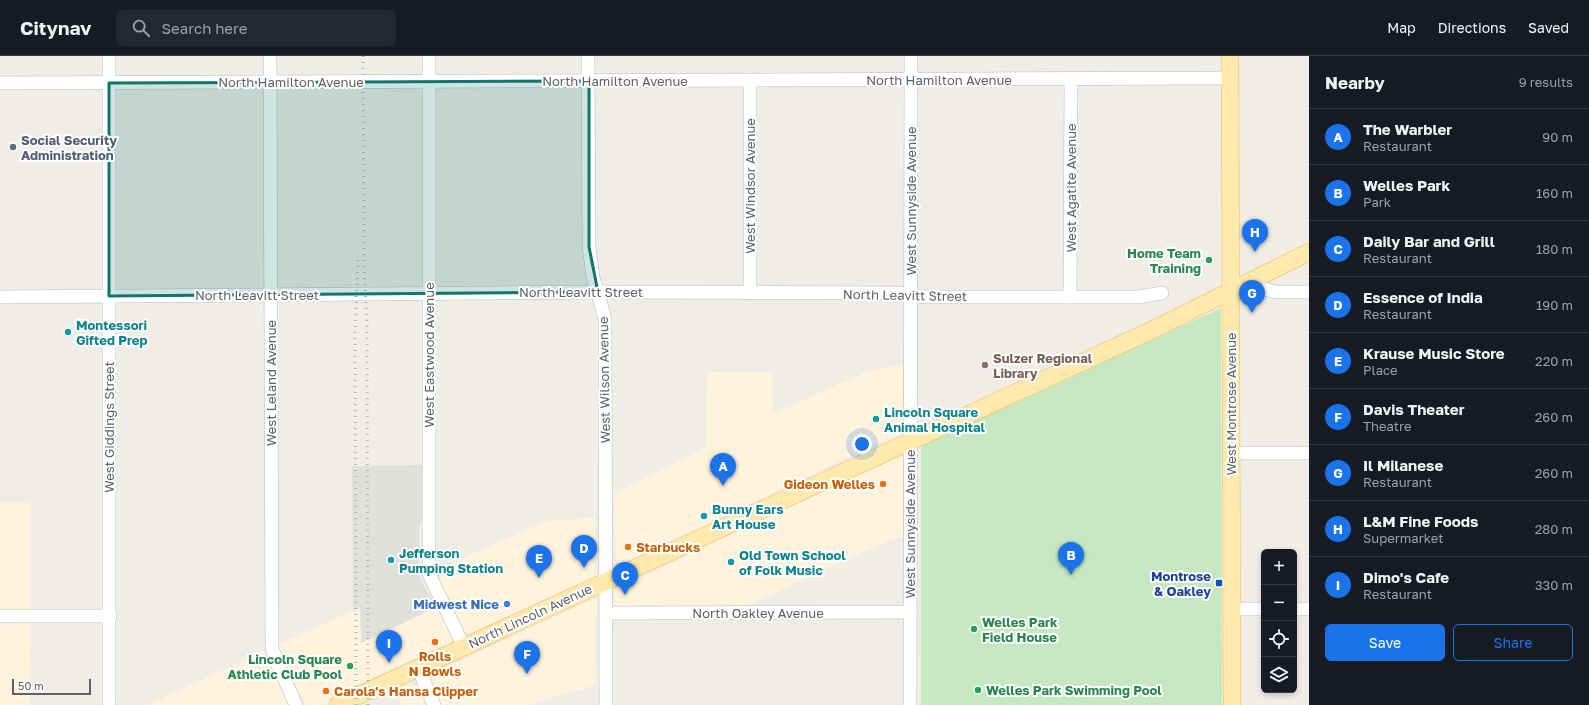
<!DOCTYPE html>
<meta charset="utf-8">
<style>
body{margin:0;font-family:"Golos Text",sans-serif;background:#242831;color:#f1f3f6}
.controls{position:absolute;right:12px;bottom:12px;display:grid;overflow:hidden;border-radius:6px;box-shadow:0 2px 6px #0003}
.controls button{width:36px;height:36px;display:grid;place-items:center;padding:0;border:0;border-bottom:1px solid #363941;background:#171b24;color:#f1f3f6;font:20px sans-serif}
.scale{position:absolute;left:12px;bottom:10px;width:79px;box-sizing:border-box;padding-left:4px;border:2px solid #5d6267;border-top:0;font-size:11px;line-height:14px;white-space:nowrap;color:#5d6267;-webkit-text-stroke:3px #fff;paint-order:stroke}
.you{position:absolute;left:862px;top:388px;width:14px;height:14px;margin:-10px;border:3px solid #fff;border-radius:50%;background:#1a73e8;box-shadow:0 0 0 6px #1a73e833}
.badge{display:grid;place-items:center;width:26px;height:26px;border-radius:50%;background:#1a73e8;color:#fff;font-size:13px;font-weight:700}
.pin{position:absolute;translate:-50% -33px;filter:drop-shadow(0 1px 2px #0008)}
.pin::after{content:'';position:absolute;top:21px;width:14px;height:12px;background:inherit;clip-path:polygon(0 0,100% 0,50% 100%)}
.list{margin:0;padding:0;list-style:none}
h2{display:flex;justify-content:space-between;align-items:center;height:52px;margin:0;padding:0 16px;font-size:17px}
h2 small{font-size:13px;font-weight:400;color:#9ea1a6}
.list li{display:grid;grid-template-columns:26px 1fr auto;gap:12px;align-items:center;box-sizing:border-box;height:56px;padding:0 16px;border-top:1px solid #363941}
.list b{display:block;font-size:15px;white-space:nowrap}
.list p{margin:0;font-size:13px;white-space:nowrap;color:#9ea1a6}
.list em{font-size:13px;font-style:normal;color:#9ea1a6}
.actions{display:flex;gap:8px;padding:12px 16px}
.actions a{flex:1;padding:9px 0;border:1px solid #1a73e8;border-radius:6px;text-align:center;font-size:14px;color:#1a73e8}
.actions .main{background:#1a73e8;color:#fff}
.icon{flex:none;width:22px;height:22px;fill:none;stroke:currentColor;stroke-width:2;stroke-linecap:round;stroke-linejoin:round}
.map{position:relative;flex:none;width:1309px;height:649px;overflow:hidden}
header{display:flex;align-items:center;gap:24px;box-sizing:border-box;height:56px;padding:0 20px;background:#171b24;border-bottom:1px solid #363941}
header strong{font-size:19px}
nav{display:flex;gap:22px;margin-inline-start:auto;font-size:14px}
.search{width:280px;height:36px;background:#242831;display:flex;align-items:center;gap:10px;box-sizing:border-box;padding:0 14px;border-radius:6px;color:#9ea1a6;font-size:15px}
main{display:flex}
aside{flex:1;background:#171b24}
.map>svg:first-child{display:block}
.commercial{fill:#fff3dc}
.industrial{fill:#e1dfda}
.green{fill:#c5e8c1}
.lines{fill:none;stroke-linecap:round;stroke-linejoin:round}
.minor-casing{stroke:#b6b9bd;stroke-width:14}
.major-casing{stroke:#f7b958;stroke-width:18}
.minor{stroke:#fff;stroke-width:13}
.major{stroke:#ffe9ac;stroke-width:17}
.rail{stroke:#b4b5b6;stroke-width:3;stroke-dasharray:1 5;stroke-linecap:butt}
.marked{fill:#0f766e;fill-opacity:0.2;stroke:#0f766e;stroke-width:3;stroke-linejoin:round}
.service-dot{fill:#5c6f8a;stroke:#fff;stroke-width:1.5}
.leisure-dot{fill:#2e9e5b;stroke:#fff;stroke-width:1.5}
.culture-dot{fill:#0f9aa8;stroke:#fff;stroke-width:1.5}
.education-dot{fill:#8d6e63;stroke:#fff;stroke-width:1.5}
.food-dot{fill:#e8710a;stroke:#fff;stroke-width:1.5}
.transit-dot{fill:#1a4fb4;stroke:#fff;stroke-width:1.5}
.shop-dot{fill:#3f7fe0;stroke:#fff;stroke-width:1.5}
.labels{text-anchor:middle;stroke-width:4;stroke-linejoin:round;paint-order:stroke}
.street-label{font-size:13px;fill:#5d6267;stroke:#fff}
.service-label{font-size:13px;font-weight:bold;fill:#4e5e75;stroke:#fff;text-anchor:start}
.leisure-label{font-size:13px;font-weight:bold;fill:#27864d;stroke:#fff;text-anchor:end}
.culture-label{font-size:13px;font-weight:bold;fill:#0d838f;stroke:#fff;text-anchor:start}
.education-label{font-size:13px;font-weight:bold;fill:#785e54;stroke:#fff;text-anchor:start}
.food-label{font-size:13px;font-weight:bold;fill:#c56008;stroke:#fff;text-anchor:start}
.transit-label{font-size:13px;font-weight:bold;fill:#164399;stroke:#fff;text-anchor:end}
.shop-label{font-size:13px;font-weight:bold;fill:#366cbe;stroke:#fff;text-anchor:end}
</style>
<header>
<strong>Citynav</strong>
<div class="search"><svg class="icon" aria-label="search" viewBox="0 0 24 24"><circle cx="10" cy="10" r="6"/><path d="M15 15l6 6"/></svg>Search here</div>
<nav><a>Map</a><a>Directions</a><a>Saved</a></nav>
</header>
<main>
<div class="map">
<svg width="1309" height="649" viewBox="0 0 1309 649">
<rect width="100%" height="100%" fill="#f0ede6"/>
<g class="commercial">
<path d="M884,311H903V373L897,380L890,381L709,467L708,471L701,474L697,472L620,508L616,506L615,437L706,391L707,316H772L773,358L866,316Z"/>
<path d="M902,399L903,402V482L893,483L828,512L747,550L615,551L614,535L618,529L626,525L631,526L693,498L697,492L743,470L748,471Z"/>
<rect x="0" y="447" width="31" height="106"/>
<path d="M595,462V523L582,529L577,528L469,578L465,577L440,524L441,512L546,465Z"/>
<path d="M594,544L597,547L598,554L595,560V629L528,649H441L430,623L432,618L589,545Z"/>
<path d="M437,551L452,582L451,586L333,639L328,646L323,649H305L279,593V588L360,552L429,556Z"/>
<path d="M31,567L30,649H0V568Z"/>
<path d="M263,595L288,649H148L189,630Z"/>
<path d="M410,628L416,630L425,649H402L395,635Z"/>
</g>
<path class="industrial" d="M422,409L423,463L419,471L420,524L437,551L361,587L360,552L353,555L352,410Z"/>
<path class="green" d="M1221,252L1222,649H921V390Z"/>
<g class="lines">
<defs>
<g id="minor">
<path d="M109,0V646"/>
<path d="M270,0L272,591L276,605L296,649"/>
<path d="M429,0V518L464,591"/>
<path d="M588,0L589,191L593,221L605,263L606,649"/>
<path d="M0,27L1230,22"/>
<path d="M1246,228L1276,236H1309"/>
<path d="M750,237V24"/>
<path d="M0,241L613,236L897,237L927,241H1139L1162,237"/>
<path d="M1070,241L1071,23"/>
<path d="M1231,397H1309"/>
<path d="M1231,553H1264"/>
<path d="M1294,553H1309"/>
<path d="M606,557L910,556"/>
<path d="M0,560H110"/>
<path d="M418,612L434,649"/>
<path d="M910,649L911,0"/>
</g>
<g id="major">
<path d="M1230,0L1232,649"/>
<path d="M338,649L1152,274L1309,196"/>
</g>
</defs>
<use href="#minor" class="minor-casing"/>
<use href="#major" class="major-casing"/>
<use href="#minor" class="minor"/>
<use href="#major" class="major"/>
<g class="rail">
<path d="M363,0L364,208L367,270L368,649"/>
<path d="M356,649L355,272L358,202"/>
</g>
</g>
<path class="marked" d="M589,25V191L598,236L109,240V27Z"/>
<circle class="service-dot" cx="13" cy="91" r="4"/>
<g class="leisure-dot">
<circle cx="1209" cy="204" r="4"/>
<circle cx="974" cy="573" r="4"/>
<circle cx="350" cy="610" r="4"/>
<circle cx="978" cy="634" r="4"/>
</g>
<g class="culture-dot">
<circle cx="68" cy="276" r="4"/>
<circle cx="876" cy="363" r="4"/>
<circle cx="704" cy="460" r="4"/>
<circle cx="391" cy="504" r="4"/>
<circle cx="731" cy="506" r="4"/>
</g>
<circle class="education-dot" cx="985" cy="309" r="4"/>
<g class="food-dot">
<circle cx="883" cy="428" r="4"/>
<circle cx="628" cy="491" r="4"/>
<circle cx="435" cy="586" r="4"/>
<circle cx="326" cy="635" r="4"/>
</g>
<rect class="transit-dot" x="1215" y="523" width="8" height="8" rx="2"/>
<circle class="shop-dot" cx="507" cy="548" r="4"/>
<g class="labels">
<g class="street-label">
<text x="939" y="29">North Hamilton Avenue</text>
<text x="615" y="30">North Hamilton Avenue</text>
<text x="291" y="31">North Hamilton Avenue</text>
<text transform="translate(750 130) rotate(-90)" y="5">West Windsor Avenue</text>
<text transform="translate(1071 132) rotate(-90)" y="5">West Agatite Avenue</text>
<text transform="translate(911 145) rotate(-90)" y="5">West Sunnyside Avenue</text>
<text x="581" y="241">North Leavitt Street</text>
<text x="257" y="244">North Leavitt Street</text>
<text transform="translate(905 239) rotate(1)" y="5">North Leavitt Street</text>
<text transform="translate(429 299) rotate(-90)" y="5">West Eastwood Avenue</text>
<text transform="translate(604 324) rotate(-91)" y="5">West Wilson Avenue</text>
<text transform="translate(271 327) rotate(-90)" y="5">West Leland Avenue</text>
<text transform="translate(1231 348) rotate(-90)" y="5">West Montrose Avenue</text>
<text transform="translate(109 371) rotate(-90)" y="5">West Giddings Street</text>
<text transform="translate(910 468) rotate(-90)" y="5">West Sunnyside Avenue</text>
<text x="758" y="562">North Oakley Avenue</text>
<text transform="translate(530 560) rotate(-25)" y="5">North Lincoln Avenue</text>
</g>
<g class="service-label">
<text x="21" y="89">Social Security<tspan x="21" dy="15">Administration</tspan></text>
</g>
<g class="leisure-label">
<text x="1201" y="202">Home Team<tspan x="1201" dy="15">Training</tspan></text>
<text x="982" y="571" text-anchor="start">Welles Park<tspan x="982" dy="15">Field House</tspan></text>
<text x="342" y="608">Lincoln Square<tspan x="342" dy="15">Athletic Club Pool</tspan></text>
<text x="986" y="639" text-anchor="start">Welles Park Swimming Pool</text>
</g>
<g class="culture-label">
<text x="76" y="274">Montessori<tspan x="76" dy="15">Gifted Prep</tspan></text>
<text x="884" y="361">Lincoln Square<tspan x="884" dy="15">Animal Hospital</tspan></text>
<text x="712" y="458">Bunny Ears<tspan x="712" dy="15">Art House</tspan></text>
<text x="399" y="502">Jefferson<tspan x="399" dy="15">Pumping Station</tspan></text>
<text x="739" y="504">Old Town School<tspan x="739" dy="15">of Folk Music</tspan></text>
</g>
<g class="education-label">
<text x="993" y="307">Sulzer Regional<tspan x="993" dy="15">Library</tspan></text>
</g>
<g class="food-label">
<text x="875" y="433" text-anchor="end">Gideon Welles</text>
<text x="636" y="496">Starbucks</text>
<text x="435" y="605" text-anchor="middle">Rolls<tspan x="435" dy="15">N Bowls</tspan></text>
<text x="334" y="640">Carola's Hansa Clipper</text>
</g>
<g class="transit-label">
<text x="1211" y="525">Montrose<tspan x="1211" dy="15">&amp; Oakley</tspan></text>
</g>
<g class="shop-label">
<text x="499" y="553">Midwest Nice</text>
</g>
</g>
</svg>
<div class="controls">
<button>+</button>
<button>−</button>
<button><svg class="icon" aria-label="locate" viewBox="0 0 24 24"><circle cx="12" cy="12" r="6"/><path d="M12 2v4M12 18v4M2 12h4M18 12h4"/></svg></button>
<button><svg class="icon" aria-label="layers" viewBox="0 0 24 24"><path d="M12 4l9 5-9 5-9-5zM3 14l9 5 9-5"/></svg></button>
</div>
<div class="scale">50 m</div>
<div class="you"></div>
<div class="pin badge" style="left:723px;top:430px">A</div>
<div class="pin badge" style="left:1071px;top:519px">B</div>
<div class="pin badge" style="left:625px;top:539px">C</div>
<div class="pin badge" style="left:584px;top:512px">D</div>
<div class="pin badge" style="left:539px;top:522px">E</div>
<div class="pin badge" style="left:527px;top:618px">F</div>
<div class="pin badge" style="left:1252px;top:257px">G</div>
<div class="pin badge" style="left:1255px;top:196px">H</div>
<div class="pin badge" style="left:389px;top:607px">I</div>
</div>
<aside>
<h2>Nearby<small>9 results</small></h2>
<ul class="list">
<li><span class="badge">A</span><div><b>The Warbler</b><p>Restaurant</p></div><em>90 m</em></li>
<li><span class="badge">B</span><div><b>Welles Park</b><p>Park</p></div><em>160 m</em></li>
<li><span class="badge">C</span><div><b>Daily Bar and Grill</b><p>Restaurant</p></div><em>180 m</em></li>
<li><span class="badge">D</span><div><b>Essence of India</b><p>Restaurant</p></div><em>190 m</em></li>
<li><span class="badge">E</span><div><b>Krause Music Store</b><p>Place</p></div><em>220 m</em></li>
<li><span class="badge">F</span><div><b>Davis Theater</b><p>Theatre</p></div><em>260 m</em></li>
<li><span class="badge">G</span><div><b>Il Milanese</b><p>Restaurant</p></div><em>260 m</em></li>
<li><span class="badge">H</span><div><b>L&amp;M Fine Foods</b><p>Supermarket</p></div><em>280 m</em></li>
<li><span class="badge">I</span><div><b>Dimo's Cafe</b><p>Restaurant</p></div><em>330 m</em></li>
</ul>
<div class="actions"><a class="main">Save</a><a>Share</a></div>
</aside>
</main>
